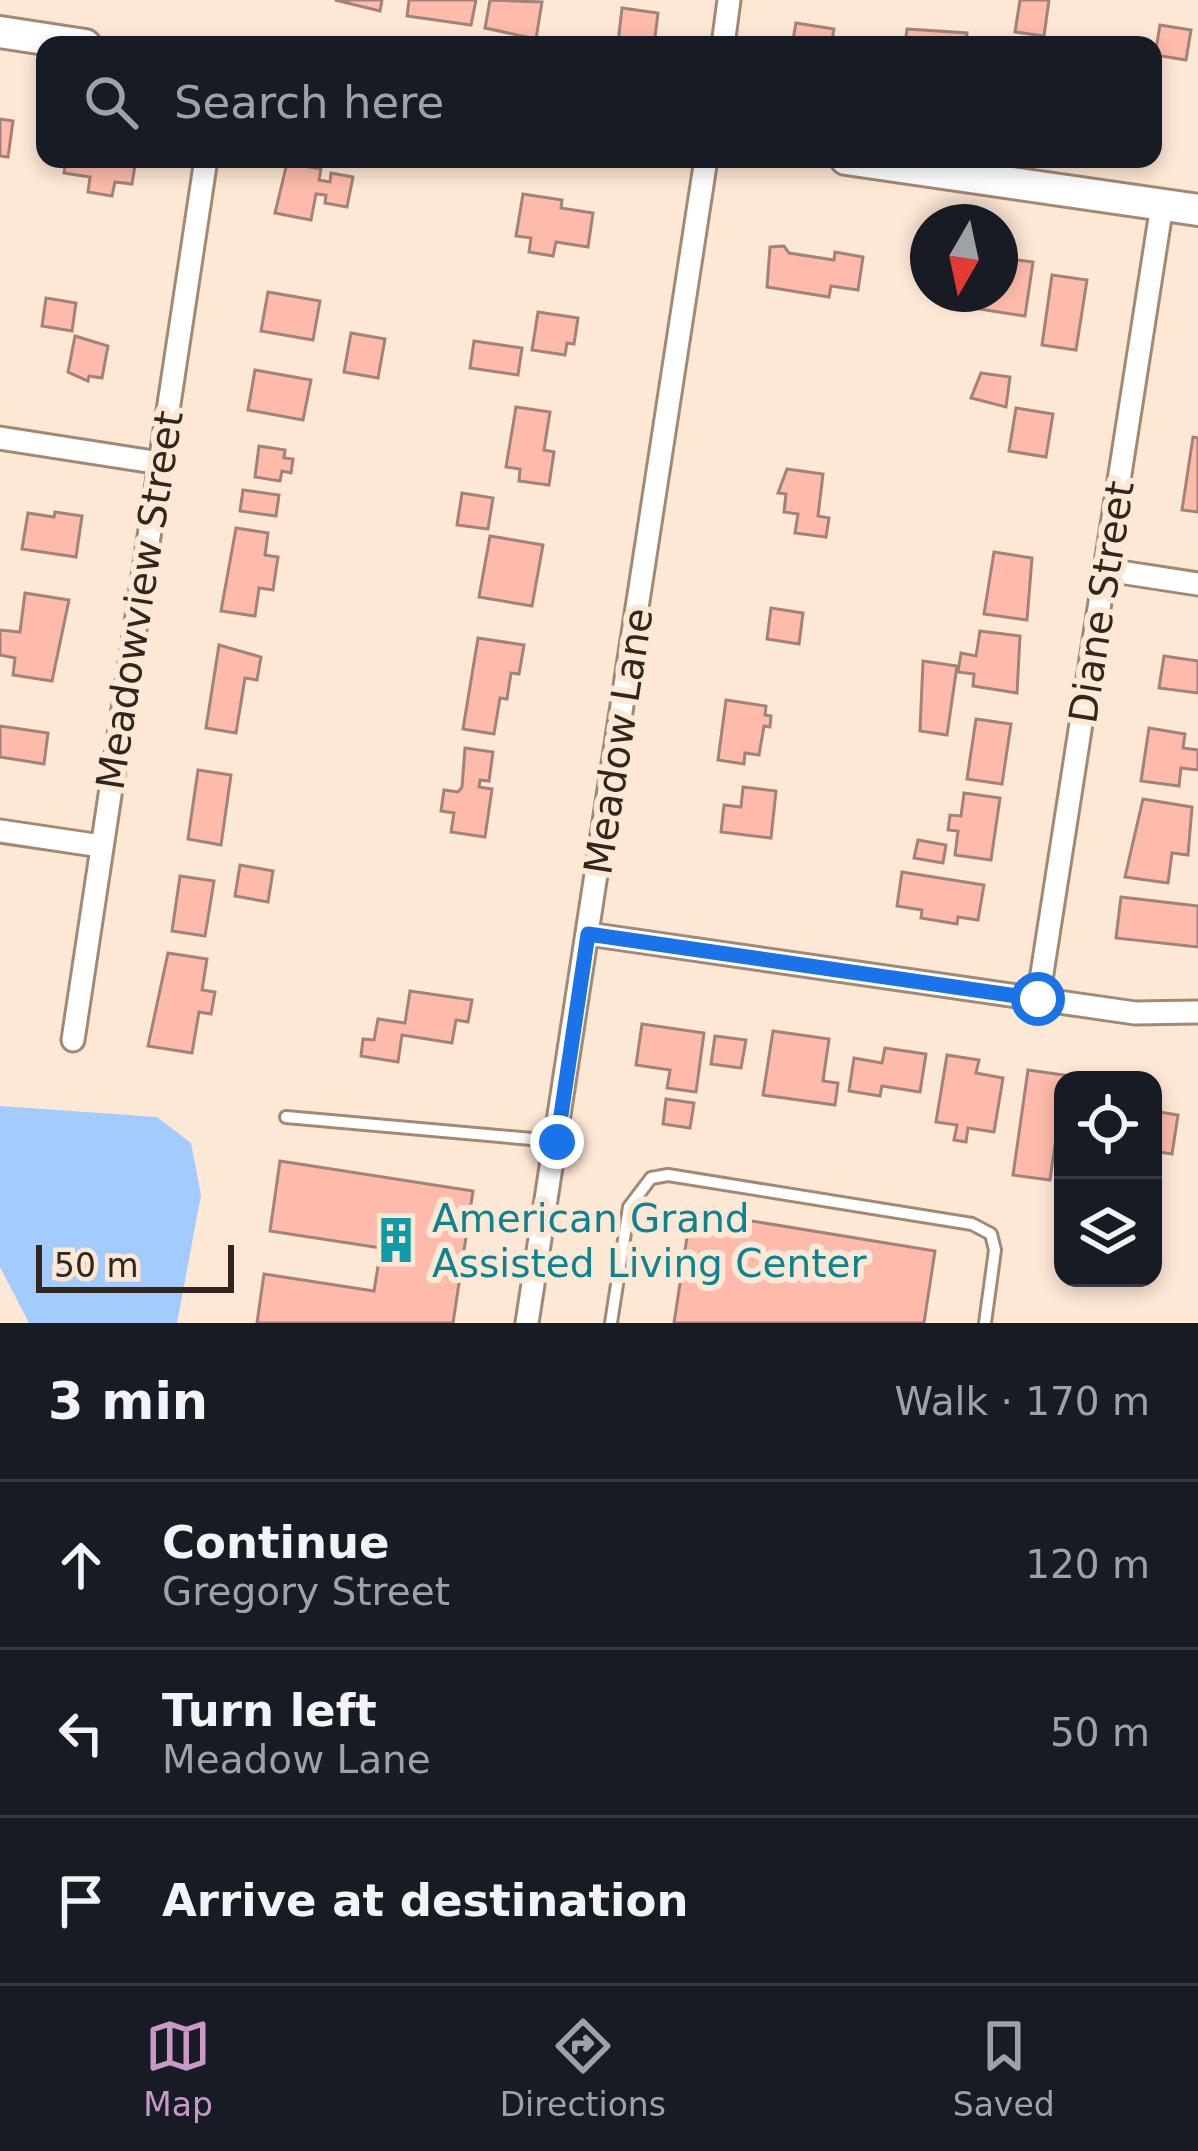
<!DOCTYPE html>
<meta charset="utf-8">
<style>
body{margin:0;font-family:"DejaVu Sans",sans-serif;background:#242831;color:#f1f3f6}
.controls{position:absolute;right:36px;bottom:36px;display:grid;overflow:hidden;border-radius:24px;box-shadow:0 6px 18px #0003}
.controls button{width:108px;height:108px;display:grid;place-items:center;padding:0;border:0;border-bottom:3px solid #363941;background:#171b24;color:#f1f3f6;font:60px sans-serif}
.compass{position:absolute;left:910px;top:204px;width:108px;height:108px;border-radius:50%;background:#171b24;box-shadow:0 6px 18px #0003;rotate:189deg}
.scale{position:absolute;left:36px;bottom:30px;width:198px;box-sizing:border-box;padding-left:12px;border:6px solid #30261e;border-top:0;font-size:33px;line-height:42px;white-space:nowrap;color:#30261e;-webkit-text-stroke:9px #fde7d5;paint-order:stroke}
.stop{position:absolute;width:36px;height:36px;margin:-27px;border:9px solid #1a73e8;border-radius:50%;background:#fff}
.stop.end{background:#1a73e8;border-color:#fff;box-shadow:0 3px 12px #0008}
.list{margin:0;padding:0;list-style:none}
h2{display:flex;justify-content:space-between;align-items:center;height:156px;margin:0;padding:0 48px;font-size:51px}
h2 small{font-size:39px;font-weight:400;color:#9ea1a6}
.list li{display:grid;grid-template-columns:78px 1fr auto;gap:36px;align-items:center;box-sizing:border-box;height:168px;padding:0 48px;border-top:3px solid #363941}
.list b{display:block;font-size:45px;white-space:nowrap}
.list p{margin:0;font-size:39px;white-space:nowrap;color:#9ea1a6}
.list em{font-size:39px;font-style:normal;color:#9ea1a6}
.icon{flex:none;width:66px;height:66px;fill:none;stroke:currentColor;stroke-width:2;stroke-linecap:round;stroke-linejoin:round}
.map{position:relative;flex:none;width:1198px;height:1323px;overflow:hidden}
.search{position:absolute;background:#171b24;box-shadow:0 6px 18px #0003;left:36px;right:36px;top:36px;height:132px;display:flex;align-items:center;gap:30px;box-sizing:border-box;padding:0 42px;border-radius:24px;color:#9ea1a6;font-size:45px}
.sheet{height:660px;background:#171b24}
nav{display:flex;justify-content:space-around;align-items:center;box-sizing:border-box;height:168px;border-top:3px solid #363941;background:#171b24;font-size:33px;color:#9ea1a6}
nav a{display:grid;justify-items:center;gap:6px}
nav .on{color:#c899c6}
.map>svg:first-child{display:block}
.water{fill:#a4cbfd}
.building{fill:#febaaa;stroke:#a3827b;stroke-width:3}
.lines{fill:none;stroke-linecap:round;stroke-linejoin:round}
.service-casing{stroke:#a28975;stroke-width:16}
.minor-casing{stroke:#a28975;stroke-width:27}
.secondary-casing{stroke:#a28975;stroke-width:36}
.service{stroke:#fff;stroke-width:10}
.minor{stroke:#fff;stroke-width:21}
.secondary{stroke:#fff;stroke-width:30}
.route{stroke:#1a73e8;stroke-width:15}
.labels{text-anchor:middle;stroke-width:12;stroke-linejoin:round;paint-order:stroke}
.street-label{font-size:39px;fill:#30261e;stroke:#fde7d5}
.culture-label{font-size:39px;fill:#0d838f;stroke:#fde7d5;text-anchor:start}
</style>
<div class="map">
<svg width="1198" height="1323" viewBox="0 0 1198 1323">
<rect width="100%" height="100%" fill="#fde7d5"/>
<path class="water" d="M0,1106L157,1117L191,1143L201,1195L177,1323H29L0,1267Z"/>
<g class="building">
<path d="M335,0H382L380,11Z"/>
<path d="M409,0H476L471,25L407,16Z"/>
<path d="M490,0L542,2L536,39L485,28Z"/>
<path d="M1020,0H1049L1044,36L1015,32Z"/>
<path d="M622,8L658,13L654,45L618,43Z"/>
<path d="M796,23L834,29L831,45H792Z"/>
<path d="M1160,25L1191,30L1186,60L1155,55Z"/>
<path d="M907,29L967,33L966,45H905Z"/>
<path d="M0,119L13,121L8,157L0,156Z"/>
<path d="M66,159H136L132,184L115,182L112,196L88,192L90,177L64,173Z"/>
<path d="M287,163L321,169L319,180L330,182L331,173L353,177L347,207L325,203L326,195L316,194L311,220L275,213Z"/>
<path d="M523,194L562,200L561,208L593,213L588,247L556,242L553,256L529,252L531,238L516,236Z"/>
<path d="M784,246L789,253L834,260L835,252L863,257L858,290L831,286L829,297L767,287L770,247Z"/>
<path d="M1003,258L1033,262L1025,316L973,308L975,294H1000Z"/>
<path d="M1052,275L1087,280L1076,350L1042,345Z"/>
<path d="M268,292L320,301L313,340L261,331Z"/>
<path d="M46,298L76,303L72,331L42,326Z"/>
<path d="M538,312L578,318L574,344L567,343L565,355L532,350Z"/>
<path d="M351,333L385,339L378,378L344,372Z"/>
<path d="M75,336L108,346L102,378L89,376L88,381L68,372Z"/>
<path d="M474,341L522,348L518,375L470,368Z"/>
<path d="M255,370L311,380L303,420L248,410Z"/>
<path d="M981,373L1010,377L1006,407L971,398Z"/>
<path d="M516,407L550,412L544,450L554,452L549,485L519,481L520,469L506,467Z"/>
<path d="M1016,408L1053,414L1046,457L1009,451Z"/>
<path d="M1193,437L1198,438V512L1182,510Z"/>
<path d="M259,446L285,450L284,458L293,459L291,473L282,471L280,481L255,477Z"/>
<path d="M787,469L823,474L818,516L829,518L826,537L795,533L798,514L784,512L786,494L778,493Z"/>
<path d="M243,490L279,495L276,516L240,511Z"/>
<path d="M462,493L493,498L488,529L457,525Z"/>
<path d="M55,512L82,516L76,557L22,549L28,513L54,517Z"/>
<path d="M236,528L268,533L265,555L278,557L273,590L259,588L255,616L221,611Z"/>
<path d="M490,536L543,545L532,606L479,597Z"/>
<path d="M994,552L1032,558L1027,620L984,614Z"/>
<path d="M25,593L69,600L52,681L13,675L15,658L0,655V630L20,632Z"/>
<path d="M771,608L803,613L799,644L767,639Z"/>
<path d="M980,631L1020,636L1017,693L973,686L974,674L958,672L961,653L976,656Z"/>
<path d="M478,638L524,645L519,674L511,673L507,699L500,698L494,734L463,729Z"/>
<path d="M219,645L261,657L257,680L245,678L236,733L206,728Z"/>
<path d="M1164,656L1198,661V693L1159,688Z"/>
<path d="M923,661L957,666L947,735L920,731Z"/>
<path d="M726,700L766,706L765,715L771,716L770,727L764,726L759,755L745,753L744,764L718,760Z"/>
<path d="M976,719L1011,724L1002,784L967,779Z"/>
<path d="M0,726L48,733L44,764L0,757Z"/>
<path d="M1149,728L1185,734L1183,748L1198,750V770L1181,768L1179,786L1141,781Z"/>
<path d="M465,748L493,752L489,781L480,780L479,787L492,789L485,837L451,832L454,813L441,811L444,790L458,792L462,787Z"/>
<path d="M198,770L231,775L221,845L188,839Z"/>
<path d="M743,787L776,791L771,838L721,832L724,805L741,807Z"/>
<path d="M964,793L1000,798L991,860L955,855L958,831L948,830L950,815L961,816Z"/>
<path d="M1143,799L1192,807L1188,855L1172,853L1168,883L1125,877Z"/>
<path d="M918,840L946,845L943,863L914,858Z"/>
<path d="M240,865L273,871L268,902L235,896Z"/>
<path d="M902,872L984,885L978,920L958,917L957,924L921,918L922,910L897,906Z"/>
<path d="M180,876L214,881L205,936L172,931Z"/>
<path d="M1121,897L1198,906V947L1116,938Z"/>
<path d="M168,953L207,959L202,990L215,992L211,1014L199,1012L192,1053L148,1046Z"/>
<path d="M410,991L472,1000L468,1022L456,1020L452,1043L402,1035L398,1062L361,1056L363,1039L374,1040L378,1019L405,1023Z"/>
<path d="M642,1024L704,1033L696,1092L667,1088L670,1070L636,1065Z"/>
<path d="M773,1031L829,1039L823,1081L838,1083L835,1105L763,1095Z"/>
<path d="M715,1036L746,1040L741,1068L711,1064Z"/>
<path d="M885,1048L926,1054L920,1092L882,1086L880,1096L849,1091L854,1058L882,1063Z"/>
<path d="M947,1055L979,1060L976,1073L1003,1078L994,1132L968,1128L966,1142L954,1140L957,1125L936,1122Z"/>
<path d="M1028,1070L1092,1079L1063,1080V1123H1058L1050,1180L1013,1175Z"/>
<path d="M666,1099L694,1103L690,1128L663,1124Z"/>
<path d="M1153,1111L1178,1115L1172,1154L1153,1151Z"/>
<path d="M280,1161L473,1191L453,1323H257L264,1274L374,1291L381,1248L270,1231Z"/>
<path d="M691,1211L935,1251L924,1323H674Z"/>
</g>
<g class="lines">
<defs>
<g id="service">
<path d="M286,1117L554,1141"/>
<path d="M611,1323L629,1207L651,1178L668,1175L972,1224L991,1234L995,1250L985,1323"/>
</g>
<g id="minor">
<path d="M723,45L729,0"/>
<path d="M0,438L160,463"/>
<path d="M1107,570L1198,584"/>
<path d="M0,831L101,846"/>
<path d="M588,934L1135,1013L1198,1012"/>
<path d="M1038,999L1162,205"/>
<path d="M73,1040L206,159"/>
<path d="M527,1323L706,159"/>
</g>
<g id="secondary">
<path d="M0,32L85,45"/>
<path d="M846,159L1198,210"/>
</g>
</defs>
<use href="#service" class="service-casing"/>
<use href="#minor" class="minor-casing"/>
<use href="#secondary" class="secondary-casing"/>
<use href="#service" class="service"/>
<use href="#minor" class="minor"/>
<use href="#secondary" class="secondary"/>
</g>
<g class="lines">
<path class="route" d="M557,1142L588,934L1038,999"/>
</g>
<defs>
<symbol id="building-bare" viewBox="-9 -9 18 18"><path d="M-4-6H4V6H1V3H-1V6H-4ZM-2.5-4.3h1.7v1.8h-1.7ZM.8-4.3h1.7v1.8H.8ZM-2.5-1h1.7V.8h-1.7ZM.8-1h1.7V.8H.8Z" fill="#0f9aa8" stroke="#fde7d5" stroke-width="2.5" paint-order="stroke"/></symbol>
</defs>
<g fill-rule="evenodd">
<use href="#building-bare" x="363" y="1207" width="66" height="66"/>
</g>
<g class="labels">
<g class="street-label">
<text transform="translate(139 600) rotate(-81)" y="14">Meadowview Street</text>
<text transform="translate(1101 602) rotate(-81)" y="14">Diane Street</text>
<text transform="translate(618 741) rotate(-81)" y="14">Meadow Lane</text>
</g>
<g class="culture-label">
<text x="432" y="1232">American Grand<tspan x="432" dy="45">Assisted Living Center</tspan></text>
</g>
</g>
</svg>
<div class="controls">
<button><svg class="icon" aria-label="locate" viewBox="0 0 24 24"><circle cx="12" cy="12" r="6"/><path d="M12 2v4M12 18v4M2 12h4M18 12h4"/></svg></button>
<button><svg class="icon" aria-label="layers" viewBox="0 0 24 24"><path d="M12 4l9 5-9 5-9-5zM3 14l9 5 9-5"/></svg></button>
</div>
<svg class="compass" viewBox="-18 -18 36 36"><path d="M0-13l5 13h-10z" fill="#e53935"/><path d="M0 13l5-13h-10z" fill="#9ea1a6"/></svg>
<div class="scale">50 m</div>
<div class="stop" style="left:1038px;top:999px"></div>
<div class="stop end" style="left:557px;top:1142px"></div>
<div class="search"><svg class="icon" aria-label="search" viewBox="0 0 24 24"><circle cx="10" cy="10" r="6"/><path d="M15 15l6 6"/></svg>Search here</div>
</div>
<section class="sheet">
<h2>3 min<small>Walk · 170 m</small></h2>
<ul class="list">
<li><svg class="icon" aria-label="ahead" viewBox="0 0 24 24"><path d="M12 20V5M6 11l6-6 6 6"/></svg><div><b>Continue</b><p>Gregory Street</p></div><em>120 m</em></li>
<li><svg class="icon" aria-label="left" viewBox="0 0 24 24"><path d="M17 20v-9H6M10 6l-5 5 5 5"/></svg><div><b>Turn left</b><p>Meadow Lane</p></div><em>50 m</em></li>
<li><svg class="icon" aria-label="arrive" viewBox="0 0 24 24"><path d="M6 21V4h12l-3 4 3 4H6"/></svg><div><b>Arrive at destination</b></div></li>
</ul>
</section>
<nav>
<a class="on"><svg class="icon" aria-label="map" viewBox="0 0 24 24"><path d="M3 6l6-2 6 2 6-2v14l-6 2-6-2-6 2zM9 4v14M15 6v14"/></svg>Map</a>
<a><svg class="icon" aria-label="directions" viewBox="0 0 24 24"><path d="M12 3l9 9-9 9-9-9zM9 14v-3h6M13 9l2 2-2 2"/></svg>Directions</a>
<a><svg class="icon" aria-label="saved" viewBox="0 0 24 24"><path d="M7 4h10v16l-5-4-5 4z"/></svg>Saved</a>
</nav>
